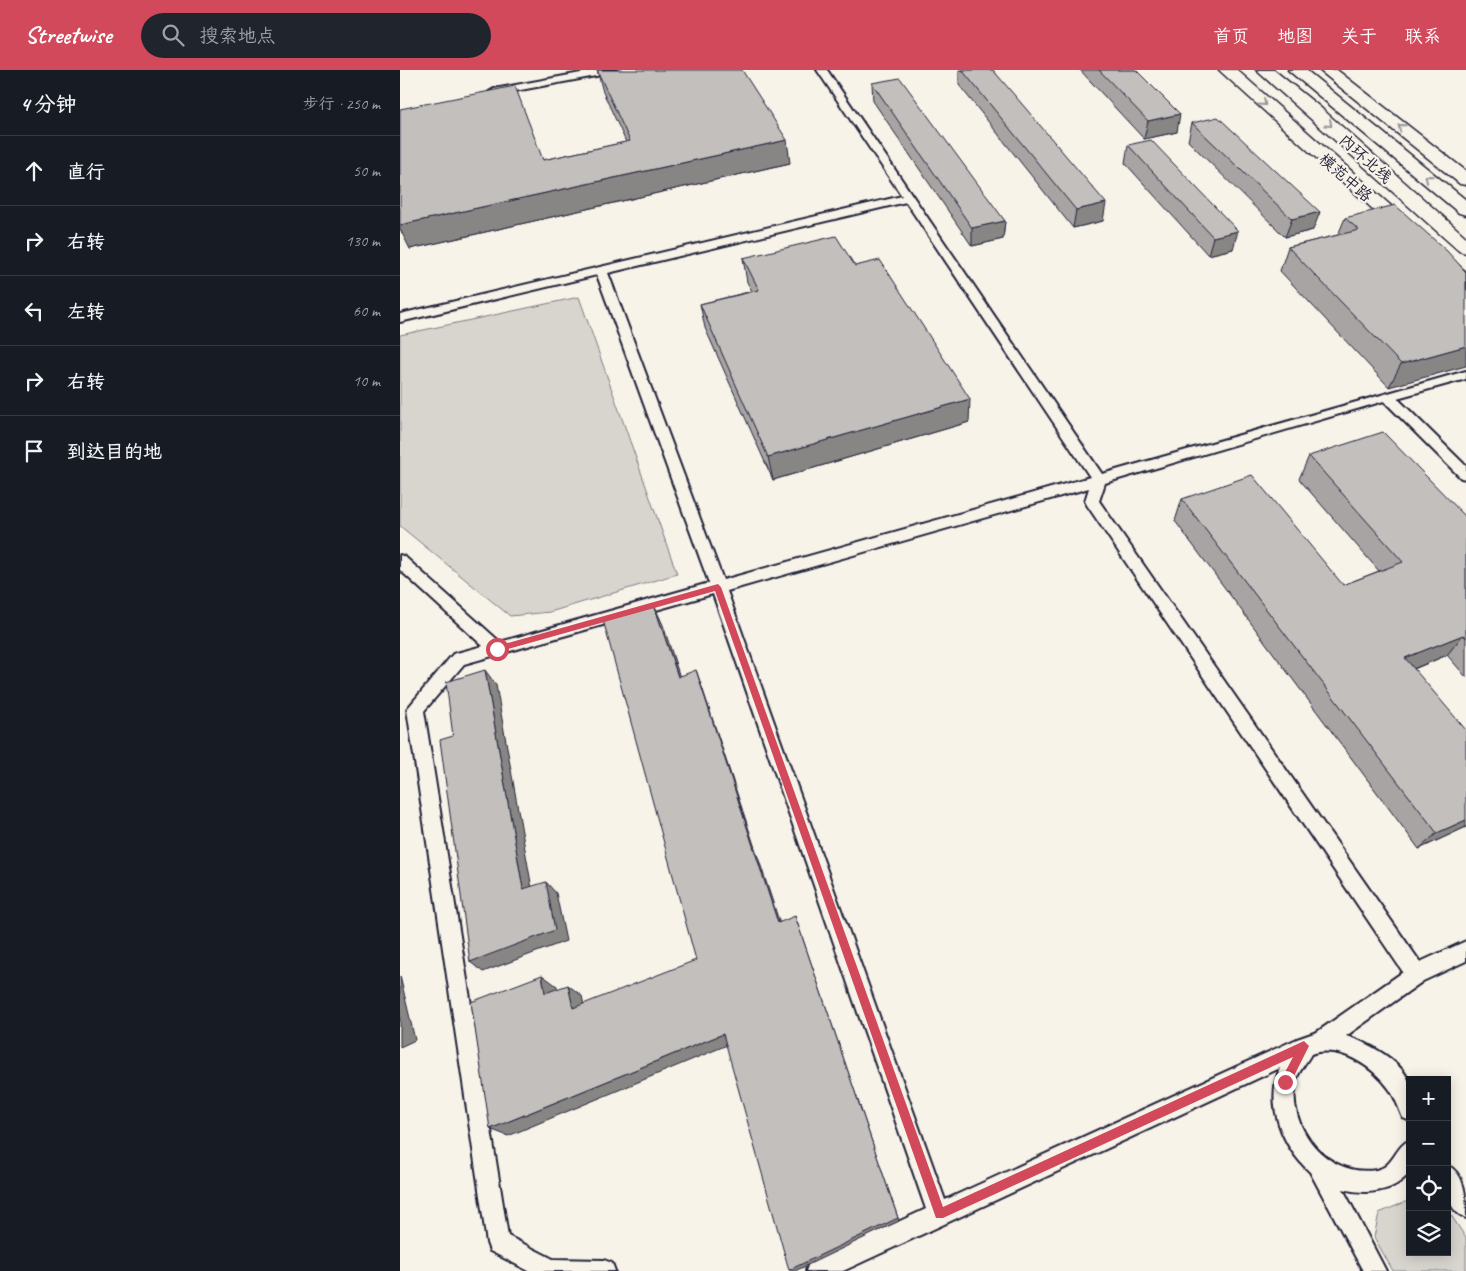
<!DOCTYPE html>
<html lang="zh">
<meta charset="utf-8">
<style>
body{margin:0;font-family:Caveat,"LXGW WenKai TC",sans-serif;background:#20242c;color:#f1f3f6}
.controls{position:absolute;right:15px;bottom:15px;display:grid;overflow:hidden;border-radius:0px;box-shadow:0 2px 12px #0003}
.controls button{width:45px;height:45px;display:grid;place-items:center;padding:0;border:0;border-bottom:1px solid #363941;background:#171b24;color:#f1f3f6;font:25px sans-serif}
.stop{position:absolute;width:15px;height:15px;margin:-11px;border:4px solid #d1495b;border-radius:50%;background:#fff}
.stop.end{background:#d1495b;border-color:#fff;box-shadow:0 1px 5px #0008}
.list{margin:0;padding:0;list-style:none}
h2{display:flex;justify-content:space-between;align-items:center;height:65px;margin:0;padding:0 20px;font-size:21px}
h2 small{font-size:16px;font-weight:400;color:#9ea1a6}
.list li{display:grid;grid-template-columns:32px 1fr auto;gap:15px;align-items:center;box-sizing:border-box;height:70px;padding:0 20px;border-top:1px solid #363941}
.list b{display:block;font-size:19px;white-space:nowrap}
.list em{font-size:16px;font-style:normal;color:#9ea1a6}
.icon{flex:none;width:28px;height:28px;fill:none;stroke:currentColor;stroke-width:2;stroke-linecap:round;stroke-linejoin:round}
.map{position:relative;flex:none;width:1066px;height:1201px;overflow:hidden}
header{display:flex;align-items:center;gap:30px;box-sizing:border-box;height:70px;padding:0 25px;background:#d1495b;color:#fff}
header strong{font-size:24px}
nav{display:flex;gap:28px;margin-inline-start:auto;font-size:18px}
.search{width:350px;height:45px;background:#20242c;display:flex;align-items:center;gap:12px;box-sizing:border-box;padding:0 18px;border-radius:28px;color:#9ea1a6;font-size:19px}
main{display:flex}
aside{flex:1;background:#171b24}
.map>svg:first-child{display:block}
.green{fill:#d8d5cf;stroke:#7d7c85}
.lines{fill:none;stroke-linecap:round;stroke-linejoin:round}
.lane-casing{stroke:#22223b;stroke-width:4}
.primary-casing{stroke:#22223b;stroke-width:3}
.highway-casing{stroke:#22223b;stroke-width:3}
.lane{fill:#f7f3e8;fill-rule:evenodd}
.primary{fill:#f7f3e8;fill-rule:evenodd}
.highway{fill:#f7f3e8;fill-rule:evenodd}
.wall{fill:#a7a4a3;stroke:#22223b}
.shaded-wall{fill:#888684;stroke:#22223b}
.building{fill:#c2bfbd;stroke:#22223b}
.oneway{stroke:#97959a}
.route{fill:#d1495b}
.labels{text-anchor:middle;stroke-width:4.5;stroke-linejoin:round;paint-order:stroke}
.far-street-label{font-size:16px;fill:#22223b;stroke:#f7f3e8}
</style>
<header>
<strong>Streetwise</strong>
<div class="search"><svg class="icon" aria-label="search" viewBox="0 0 24 24"><circle cx="10" cy="10" r="6"/><path d="M15 15l6 6"/></svg>搜索地点</div>
<nav><a>首页</a><a>地图</a><a>关于</a><a>联系</a></nav>
</header>
<main>
<aside>
<h2>4 分钟<small>步行 · 250 m</small></h2>
<ul class="list">
<li><svg class="icon" aria-label="ahead" viewBox="0 0 24 24"><path d="M12 20V5M6 11l6-6 6 6"/></svg><div><b>直行</b></div><em>50 m</em></li>
<li><svg class="icon" aria-label="right" viewBox="0 0 24 24"><path d="M7 20v-9h11M14 6l5 5-5 5"/></svg><div><b>右转</b></div><em>130 m</em></li>
<li><svg class="icon" aria-label="left" viewBox="0 0 24 24"><path d="M17 20v-9H6M10 6l-5 5 5 5"/></svg><div><b>左转</b></div><em>60 m</em></li>
<li><svg class="icon" aria-label="right" viewBox="0 0 24 24"><path d="M7 20v-9h11M14 6l5 5-5 5"/></svg><div><b>右转</b></div><em>10 m</em></li>
<li><svg class="icon" aria-label="arrive" viewBox="0 0 24 24"><path d="M6 21V4h12l-3 4 3 4H6"/></svg><div><b>到达目的地</b></div></li>
</ul>
</aside>
<div class="map">
<svg width="1066" height="1201" viewBox="0 0 1066 1201">
<rect width="100%" height="100%" fill="#f7f3e8"/>
<filter id="ink" filterUnits="userSpaceOnUse"><feTurbulence type="fractalNoise" baseFrequency=".02" numOctaves="2"/><feDisplacementMap in="SourceGraphic" scale="10" xChannelSelector="R" yChannelSelector="G"/><feConvolveMatrix kernelMatrix="1 2 1 2 8 2 1 2 1" color-interpolation-filters="sRGB"/></filter>
<g filter="url(#ink)">
<g class="green">
<path d="M179,227L277,504L150,542L110,546L0,456V265Z"/>
<path d="M1010,1130V1182H1047V1139L1066,1168V1201H993L974,1167L979,1143Z"/>
</g>
<g class="lines">
<defs>
<g id="lane">
<path d="M197,0H217L212,3L94,25L89,22L94,19Z"/>
<path d="M417,0H427L702,404L1066,301V309L997,328L1066,396V409L1061,408L984,331L705,413L699,431L1020,892L1066,871V891L1023,911L946,966C965,971 1007,993 1010,1016C1011,1027 1010,1040 1010,1051L1003,1048C999,1039 996,1029 990,1020C974,997 940,974 911,984C906,993 898,1002 896,1011C886,1058 928,1108 976,1100C994,1097 995,1076 1010,1070V1102C994,1123 966,1125 943,1119L986,1201H963L910,1102C882,1076 865,1035 880,998L443,1201H406L409,1193L526,1139L313,524L64,594L24,641L108,1166L153,1189L204,1190L212,1193L215,1201H129L90,1181L87,1173L7,639L53,584L83,576L0,500V485L5,487L100,572L309,513L197,205L0,252V244L502,126ZM506,132L690,407L323,510L208,203ZM689,418L685,431L687,435L1003,902L917,962L897,969L545,1130L327,521Z"/>
<path d="M1047,1095C1066,1104 1066,1128 1066,1148C1044,1139 1047,1115 1047,1095Z"/>
</g>
<g id="primary">
<path d="M819,0H837L1066,202V219L1059,217Z"/>
<path d="M919,0H937L1066,101V115L1060,114Z"/>
</g>
<g id="highway">
<path d="M856,0H874L921,38L1066,167V183L1059,181Z"/>
<path d="M888,0H906L1066,130V145L1059,143Z"/>
</g>
</defs>
<use href="#lane" class="lane-casing"/>
<use href="#primary" class="primary-casing"/>
<use href="#highway" class="highway-casing"/>
<use href="#lane" class="lane"/>
<use href="#primary" class="primary"/>
<use href="#highway" class="highway"/>
</g>
<g class="wall">
<path d="M197,0L390,93L10,179L143,90L226,72L203,22Z"/>
<path d="M559,0H593L703,151L673,158L559,15Z"/>
<path d="M680,0H736L777,62L744,69Z"/>
<path d="M472,13L605,151L603,169L572,176L473,31Z"/>
<path d="M792,53L913,160L885,167L788,71Z"/>
<path d="M728,75L833,179L808,185L725,93Z"/>
<path d="M945,148L1066,202L989,317L880,201L888,177L938,165Z"/>
<path d="M343,188L455,196L569,352L373,410L305,258L300,234L352,221L347,212Z"/>
<path d="M909,386L1066,447V607L1047,585L1014,599L1066,757L1019,779L775,451L782,429L943,515L979,501L899,409Z"/>
</g>
<g class="shaded-wall">
<path d="M780,44L777,62L744,69L748,51Z"/>
<path d="M387,70L390,93L10,179L0,159V155Z"/>
<path d="M706,133L703,151L673,158L676,140Z"/>
<path d="M920,142L913,160L885,167L892,149Z"/>
<path d="M605,151L603,169L572,176V158Z"/>
<path d="M838,161L833,179L808,185L813,167Z"/>
<path d="M1066,276V296L989,317L1001,294Z"/>
<path d="M570,329L569,352L373,410L368,387Z"/>
<path d="M254,535L263,555L286,626L278,607Z"/>
<path d="M1063,565L1047,585L991,608L1005,588Z"/>
<path d="M85,600L96,615L134,830L123,819Z"/>
<path d="M296,600L303,620L384,866L378,853Z"/>
<path d="M1066,750V757L1019,779L1037,763Z"/>
<path d="M146,812L156,823L166,871L83,902L70,892Z"/>
<path d="M395,846L499,1151L395,1201L389,1200Z"/>
<path d="M142,905L157,916L160,935L145,923Z"/>
<path d="M0,906L15,970L0,977Z"/>
<path d="M168,915L182,926L187,949L173,938Z"/>
<path d="M323,964L332,973L108,1066L90,1059Z"/>
</g>
<g class="building">
<path d="M197,0H342L387,70L0,155V39L115,16L143,90L230,71Z"/>
<path d="M562,0H593L706,133L676,140Z"/>
<path d="M699,0H736L780,44L748,51Z"/>
<path d="M500,8L605,151L572,158L472,13Z"/>
<path d="M818,47L920,142L892,149L792,53Z"/>
<path d="M751,70L838,161L813,167L728,75Z"/>
<path d="M995,135L1047,181L1066,202V276L1001,294L888,177L959,160L945,148Z"/>
<path d="M436,166L455,196L480,190L570,329L368,387L300,234L359,220L343,188Z"/>
<path d="M983,362L1066,447V568L1063,565L1005,588L1066,660V750L1037,763L782,429L852,405L943,515L1003,492L909,386Z"/>
<path d="M254,535L278,607L296,600L378,853L395,846L498,1148L389,1200L323,964L90,1059L71,932L142,905L145,923L168,915L173,938L296,890L203,550Z"/>
<path d="M85,600L123,819L146,812L155,860L70,892L40,670L53,666L46,612Z"/>
</g>
<defs><path id="oneway-chevron" d="M-2-3.5L2.5 0L-2 3.5" fill="none" stroke-width="1.6" stroke-linecap="round" stroke-linejoin="round" transform="scale(1.25)"/></defs>
<g class="oneway">
<use href="#oneway-chevron" transform="translate(863 33) rotate(42)"/>
<use href="#oneway-chevron" transform="translate(929 54) rotate(42)"/>
<use href="#oneway-chevron" transform="translate(1001 57) rotate(-141)"/>
<use href="#oneway-chevron" transform="translate(1028 108) rotate(-140)"/>
</g>
</g>
<path class="route" d="M318,514L321,517L543,1137L904,971L909,976L889,1016L885,1017L880,1012L893,987L543,1148H536L315,521L97,582L93,579L97,576Z"/>
<g class="labels">
<g class="far-street-label">
<text transform="translate(966 88) rotate(42)" y="6">内环北线</text>
<text transform="translate(946 107) rotate(41)" y="6">模范中路</text>
</g>
</g>
</svg>
<div class="controls">
<button>+</button>
<button>−</button>
<button><svg class="icon" aria-label="locate" viewBox="0 0 24 24"><circle cx="12" cy="12" r="6"/><path d="M12 2v4M12 18v4M2 12h4M18 12h4"/></svg></button>
<button><svg class="icon" aria-label="layers" viewBox="0 0 24 24"><path d="M12 4l9 5-9 5-9-5zM3 14l9 5 9-5"/></svg></button>
</div>
<div class="stop" style="left:97px;top:579px"></div>
<div class="stop end" style="left:885px;top:1012px"></div>
</div>
</main>
